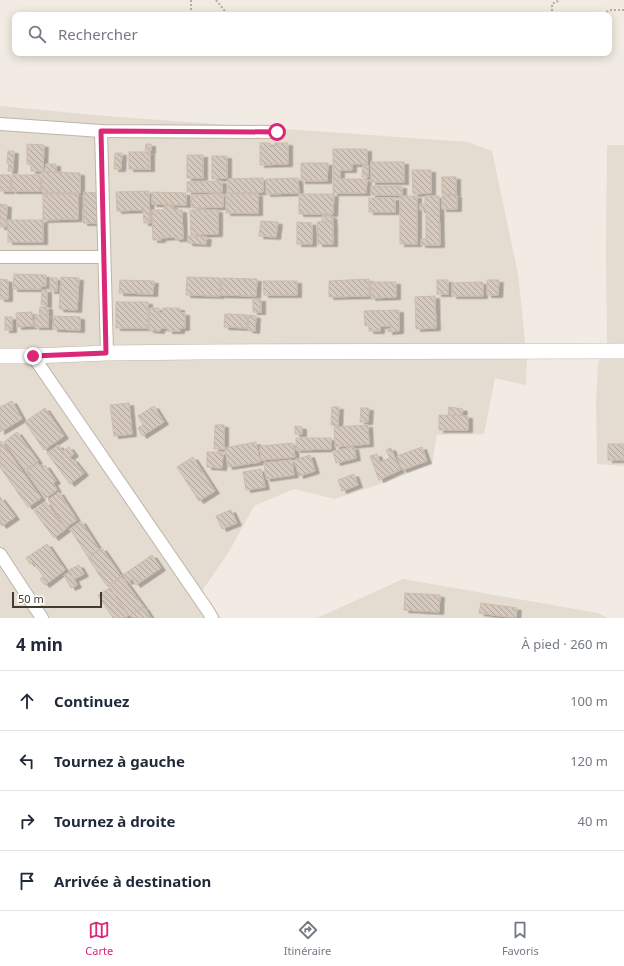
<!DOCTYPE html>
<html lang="fr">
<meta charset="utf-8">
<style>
body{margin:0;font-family:"Noto Sans",sans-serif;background:#f6f6f7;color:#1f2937}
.scale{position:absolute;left:12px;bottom:10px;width:90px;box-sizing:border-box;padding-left:4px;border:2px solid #423b34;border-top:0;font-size:11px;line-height:14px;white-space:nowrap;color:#423b34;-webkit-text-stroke:3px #fff;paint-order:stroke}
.stop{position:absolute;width:12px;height:12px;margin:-9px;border:3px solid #db2777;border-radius:50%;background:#fff}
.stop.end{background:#db2777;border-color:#fff;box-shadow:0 1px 4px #0008}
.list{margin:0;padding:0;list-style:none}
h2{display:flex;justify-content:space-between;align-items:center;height:52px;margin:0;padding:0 16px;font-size:17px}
h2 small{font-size:13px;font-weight:400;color:#747a83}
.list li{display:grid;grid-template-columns:26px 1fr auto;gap:12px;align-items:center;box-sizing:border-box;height:60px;padding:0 16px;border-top:1px solid #e0e1e3}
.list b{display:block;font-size:15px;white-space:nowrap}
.list em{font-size:13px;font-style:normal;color:#747a83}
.icon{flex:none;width:22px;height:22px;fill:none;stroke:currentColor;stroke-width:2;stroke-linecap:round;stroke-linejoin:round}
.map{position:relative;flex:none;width:624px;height:618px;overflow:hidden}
.search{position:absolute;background:#fff;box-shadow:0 2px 10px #0003;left:12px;right:12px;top:12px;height:44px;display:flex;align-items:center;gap:10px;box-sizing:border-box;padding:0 14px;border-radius:8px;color:#747a83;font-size:15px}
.sheet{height:292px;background:#fff}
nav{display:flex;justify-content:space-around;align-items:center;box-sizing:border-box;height:56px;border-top:1px solid #e0e1e3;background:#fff;font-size:11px;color:#747a83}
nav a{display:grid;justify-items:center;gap:2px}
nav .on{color:#db2777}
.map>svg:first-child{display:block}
.residential{fill:#e5dcd1}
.building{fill:url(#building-back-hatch);stroke:#ccbcad;filter:url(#shadow)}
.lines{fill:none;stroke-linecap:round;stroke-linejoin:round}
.minor-casing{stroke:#bfb4a9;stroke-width:14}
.tertiary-casing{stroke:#bfb4a9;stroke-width:16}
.path{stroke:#bdab98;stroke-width:2;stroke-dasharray:2 2;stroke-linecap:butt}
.minor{stroke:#fff;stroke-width:12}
.tertiary{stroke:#fff;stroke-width:15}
.route{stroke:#db2777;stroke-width:5}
</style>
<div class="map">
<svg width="624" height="618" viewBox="0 0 624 618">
<defs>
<pattern id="building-back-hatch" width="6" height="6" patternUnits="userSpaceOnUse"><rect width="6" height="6" fill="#d5c8bc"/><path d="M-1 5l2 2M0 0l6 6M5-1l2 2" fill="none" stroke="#aea49a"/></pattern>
<filter id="shadow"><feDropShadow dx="4.5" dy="2.5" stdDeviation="0" flood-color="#0004"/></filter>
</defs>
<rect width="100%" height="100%" fill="#f1ebe3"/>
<g class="residential">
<path d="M0,106L105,116L468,142L492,151L518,274L527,360L526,385L495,378L484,434L437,435L432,464L387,482L334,499L294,489L254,506L230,550L202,591L221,618H0Z"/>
<path d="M607,145H624V466L597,464L596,401L598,364L607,343L606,251Z"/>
<path d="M403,579L598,613L608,618H317Z"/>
</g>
<g class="building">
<path d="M260,143H270V147H275V143H288V164L260,165Z"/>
<path d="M27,144L44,145L43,171H31V165L27,164Z"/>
<path d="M146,144H151V151H145Z"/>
<path d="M333,149H367V164H352V170H340V179H367L366,193H333Z"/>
<path d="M8,151H14L13,171H8L9,163H7Z"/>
<rect x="129" y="152" width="21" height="17"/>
<path d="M115,153H122L121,169H114Z"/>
<rect x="187" y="155" width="16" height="23"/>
<path d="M212,156H227V178L212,179Z"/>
<rect x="371" y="162" width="33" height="20"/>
<path d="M301,163H328L327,181H301Z"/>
<path d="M46,164H56V172L45,171Z"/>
<path d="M363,165H368V177H362Z"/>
<path d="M412,170H431V193L413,194Z"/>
<path d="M42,172L80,173V193L42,192Z"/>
<rect x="0" y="175" width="10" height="16"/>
<rect x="12" y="175" width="28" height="16"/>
<rect x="442" y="177" width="14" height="17"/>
<path d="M263,178V192L228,193V179Z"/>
<path d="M298,178L299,193L266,194V179Z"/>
<path d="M222,181V192H187V182Z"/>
<rect x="371" y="186" width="31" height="9"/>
<path d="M149,191L150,223H144L143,210L117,211L116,192Z"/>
<path d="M84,192L98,193L97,223H83Z"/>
<path d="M152,192L186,193V205L152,204Z"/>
<path d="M43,194H78V219L43,220Z"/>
<path d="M223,194V207L192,208L191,195Z"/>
<rect x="226" y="194" width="32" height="19"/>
<path d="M299,194H334L333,214H299Z"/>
<path d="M457,195V209H442V196Z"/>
<rect x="400" y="196" width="17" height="48"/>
<path d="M425,196H439L440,245H421V239H426V209L420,210V204H425Z"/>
<rect x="369" y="198" width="26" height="14"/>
<path d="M0,204L7,205L6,227H0Z"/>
<path d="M164,206H173V210H182L183,239H175V237L161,238V240H153L152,210H164Z"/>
<path d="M190,210H218V234L191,235Z"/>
<path d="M322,216H332L333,221L322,222Z"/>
<rect x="8" y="220" width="35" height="22"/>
<path d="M261,221L278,222L276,237L259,236Z"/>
<path d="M297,222L312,223V244H297Z"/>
<path d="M317,222H333V244H318Z"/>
<path d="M188,236L207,237L206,244L188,243Z"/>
<path d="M14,274L46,275V286H41V289H13Z"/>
<path d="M61,277L79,278L77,310L59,309Z"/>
<path d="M187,277L220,278V296L186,295Z"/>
<rect x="50" y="278" width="7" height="13"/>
<path d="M222,278L257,279L256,296L221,295Z"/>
<path d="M0,279L8,280V299H0Z"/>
<path d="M369,279V296L329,297V281Z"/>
<path d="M120,280L154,281L153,294L119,293Z"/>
<rect x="437" y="280" width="11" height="14"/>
<path d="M487,280H499L498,295H487Z"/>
<path d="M263,281H297V295H264Z"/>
<path d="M371,282H396V297L371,298Z"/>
<path d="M483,282V296H452V283Z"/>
<path d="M42,290H47V305H41Z"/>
<path d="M435,296L436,328L416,329L415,297Z"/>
<rect x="253" y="299" width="8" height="13"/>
<rect x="116" y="302" width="32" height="26"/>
<path d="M40,307H48V314L39,313Z"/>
<path d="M150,308H159V313H163V308H180V313H185V328H180V331H168V328H160V331L149,330Z"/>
<path d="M399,310V331L388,332V329H391V326H380V331H369V325L365,326L364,311Z"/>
<path d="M32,312L33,326L17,327L16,313Z"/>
<path d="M225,314L248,315L247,328L224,327Z"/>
<rect x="35" y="315" width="13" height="12"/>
<path d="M249,315L256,316L255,331L248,330Z"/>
<path d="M54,316L80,317V330L53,329Z"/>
<rect x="5" y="317" width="7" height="13"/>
<path d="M12,401L22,419L0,432V407Z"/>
<path d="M129,403L132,434L114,436L110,405Z"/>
<path d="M154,406L164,422L142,436L138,428L143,425L138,416Z"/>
<path d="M332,407H339L338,426L331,425Z"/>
<path d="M449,407L463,409L462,415L448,414Z"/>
<path d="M45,408L64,436L44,450L25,422Z"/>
<path d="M361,408H369L368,422H360Z"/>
<path d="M439,415L468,416V430H439Z"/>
<path d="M215,425H224V449H214Z"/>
<path d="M368,425L369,444L335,447L334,427Z"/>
<path d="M295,426L302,427V434H295Z"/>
<path d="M17,432L38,461L25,470L4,442Z"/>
<path d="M296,438H331V449L296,450Z"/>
<path d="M1,441L41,498L28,507L0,467V442Z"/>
<path d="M256,442L260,462L228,467L225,448Z"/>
<path d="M293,443L295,457L261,460L260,446Z"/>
<rect x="608" y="444" width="16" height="16"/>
<path d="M58,445L63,451L69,447L74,454L70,457L72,460L73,459L84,473L70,484L47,453Z"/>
<path d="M354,447L356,458L336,463L333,451Z"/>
<path d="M422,447L427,461L402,470L397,456Z"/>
<path d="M391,448L400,470L379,480L370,456L377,454L380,462L390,458L386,450Z"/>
<path d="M207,452H223L222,468L207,467Z"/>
<path d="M310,455L315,471L299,476L294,460Z"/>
<path d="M193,457L215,491L199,501L177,467Z"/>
<path d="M292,460L294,475L266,479L264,463Z"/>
<path d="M38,463L42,468L45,465L56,481L53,483L57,490L46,498L26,471Z"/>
<path d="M261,469L265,487L246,490L243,472Z"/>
<path d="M354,474L358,485L342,491L338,480Z"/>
<path d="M59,492L77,520L66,527L48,500Z"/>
<path d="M0,497L15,517L2,526L0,523Z"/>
<path d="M46,502L66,529L54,538L34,511Z"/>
<path d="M231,510L237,523L222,529L216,516Z"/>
<path d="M81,521L99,549L88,557L70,529Z"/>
<path d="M47,544L65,570L45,585L40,579L43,576L33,562L30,564L26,558Z"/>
<path d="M102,548L121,576L107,586L88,558Z"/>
<path d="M152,555L161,568L136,585L132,579L128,582L123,575Z"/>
<path d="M79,565L84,574L74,579L69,570Z"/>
<path d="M70,572L77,585L71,588L64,575Z"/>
<path d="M122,577L143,606L130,616L108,586Z"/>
<path d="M110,588L128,616L125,618H113L98,595Z"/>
<path d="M405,593L440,595L439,612L404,610Z"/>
<path d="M481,603L517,608L516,618L479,613Z"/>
<path d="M144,607L151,618H133L131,615Z"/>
</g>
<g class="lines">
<defs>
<g id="minor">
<path d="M0,124L101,131L277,132"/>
<path d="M101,131L107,353"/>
<path d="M0,257H104"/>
<path d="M33,356L208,611L212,618"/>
<path d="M0,554L42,618"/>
</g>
<path id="tertiary" d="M0,356H33L107,353L200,352L624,351"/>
</defs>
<use href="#minor" class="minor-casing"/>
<use href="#tertiary" class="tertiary-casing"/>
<g class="path">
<path d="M191,0V15"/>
<path d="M216,0L228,15"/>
<path d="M552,15V4L560,0"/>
<path d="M599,15L611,10H624"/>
</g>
<use href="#minor" class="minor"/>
<use href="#tertiary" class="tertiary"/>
</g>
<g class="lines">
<path class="route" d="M33,356L106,353L101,131L277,132"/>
</g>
</svg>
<div class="scale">50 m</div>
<div class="stop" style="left:277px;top:132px"></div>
<div class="stop end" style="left:33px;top:356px"></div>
<div class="search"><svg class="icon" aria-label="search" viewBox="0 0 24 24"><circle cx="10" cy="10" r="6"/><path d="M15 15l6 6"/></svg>Rechercher</div>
</div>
<section class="sheet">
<h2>4 min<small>À pied · 260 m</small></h2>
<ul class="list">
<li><svg class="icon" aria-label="ahead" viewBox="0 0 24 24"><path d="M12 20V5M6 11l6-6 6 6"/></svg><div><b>Continuez</b></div><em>100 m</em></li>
<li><svg class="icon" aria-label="left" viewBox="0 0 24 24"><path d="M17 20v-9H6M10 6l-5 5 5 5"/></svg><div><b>Tournez à gauche</b></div><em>120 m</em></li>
<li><svg class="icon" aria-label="right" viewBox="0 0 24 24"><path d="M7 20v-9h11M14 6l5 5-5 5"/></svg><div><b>Tournez à droite</b></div><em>40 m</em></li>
<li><svg class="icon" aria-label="arrive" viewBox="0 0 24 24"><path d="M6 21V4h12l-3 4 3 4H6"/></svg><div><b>Arrivée à destination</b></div></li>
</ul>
</section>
<nav>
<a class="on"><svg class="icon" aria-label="map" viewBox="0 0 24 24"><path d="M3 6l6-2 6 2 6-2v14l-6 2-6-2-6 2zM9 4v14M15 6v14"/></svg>Carte</a>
<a><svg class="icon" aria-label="directions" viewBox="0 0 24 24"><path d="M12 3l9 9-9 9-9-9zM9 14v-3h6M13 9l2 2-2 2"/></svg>Itinéraire</a>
<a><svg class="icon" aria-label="saved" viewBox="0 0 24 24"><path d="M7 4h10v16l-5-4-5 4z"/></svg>Favoris</a>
</nav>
